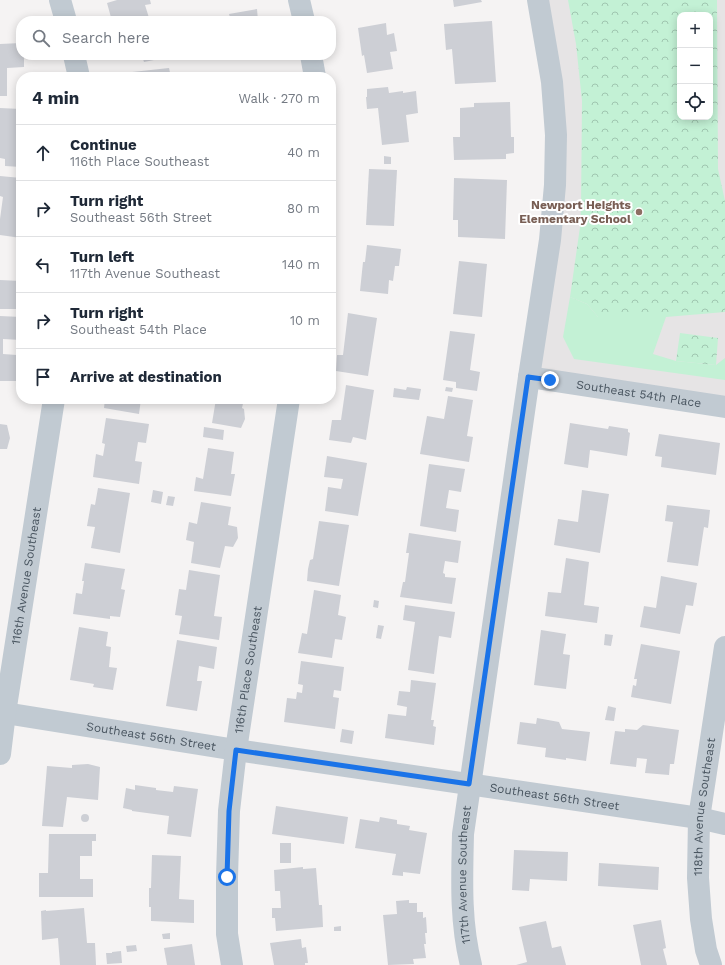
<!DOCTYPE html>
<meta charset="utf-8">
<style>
body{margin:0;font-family:"Work Sans",sans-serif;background:#f2f2f3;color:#1f2937}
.controls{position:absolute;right:12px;top:12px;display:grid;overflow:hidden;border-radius:8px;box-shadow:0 2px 10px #0003}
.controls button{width:36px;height:36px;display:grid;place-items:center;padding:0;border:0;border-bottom:1px solid #e0e1e3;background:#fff;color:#1f2937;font:20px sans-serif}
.stop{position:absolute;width:12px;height:12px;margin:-9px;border:3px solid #1a73e8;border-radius:50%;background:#fff}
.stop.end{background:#1a73e8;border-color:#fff;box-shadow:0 1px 4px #0008}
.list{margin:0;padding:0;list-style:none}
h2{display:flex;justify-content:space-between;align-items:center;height:52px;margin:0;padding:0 16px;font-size:17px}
h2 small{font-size:13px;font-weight:400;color:#747a83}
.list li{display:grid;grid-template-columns:26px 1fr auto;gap:12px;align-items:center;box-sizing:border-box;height:56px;padding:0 16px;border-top:1px solid #e0e1e3}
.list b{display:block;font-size:15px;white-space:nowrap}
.list p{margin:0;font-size:13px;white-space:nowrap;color:#747a83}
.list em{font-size:13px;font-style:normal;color:#747a83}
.icon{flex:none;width:22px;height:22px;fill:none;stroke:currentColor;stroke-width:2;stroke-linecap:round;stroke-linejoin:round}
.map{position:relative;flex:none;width:725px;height:965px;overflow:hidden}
.search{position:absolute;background:#fff;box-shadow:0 2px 10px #0003;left:16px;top:16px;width:320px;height:44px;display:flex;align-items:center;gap:10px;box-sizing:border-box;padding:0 14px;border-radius:16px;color:#747a83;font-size:15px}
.panel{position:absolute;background:#fff;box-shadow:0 2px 10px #0003;left:16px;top:72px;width:320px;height:332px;border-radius:16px}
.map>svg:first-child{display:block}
.education{fill:#e6e4e5;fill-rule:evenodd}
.green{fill:#c3f1d5}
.forest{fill:url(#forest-crowns);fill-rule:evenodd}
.building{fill:#cdcfd5}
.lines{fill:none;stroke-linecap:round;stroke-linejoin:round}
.minor{stroke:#c1cad2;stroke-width:22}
.route{stroke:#1a73e8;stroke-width:5}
.education-dot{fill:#8d6e63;stroke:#fff;stroke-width:1.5}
.labels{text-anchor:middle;stroke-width:4;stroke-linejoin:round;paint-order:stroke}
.education-label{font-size:12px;font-weight:bold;fill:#785e54;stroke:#fff;text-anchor:end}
.street-label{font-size:12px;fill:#4a5661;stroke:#fff}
</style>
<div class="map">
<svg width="725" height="965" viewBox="0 0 725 965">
<defs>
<pattern id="forest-crowns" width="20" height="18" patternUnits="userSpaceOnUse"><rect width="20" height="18" fill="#c3f1d5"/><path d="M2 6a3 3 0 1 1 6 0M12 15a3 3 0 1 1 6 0" fill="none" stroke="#a0c6b0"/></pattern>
</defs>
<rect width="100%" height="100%" fill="#f5f3f3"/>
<path class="education" d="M538,0H725V407L529,377L555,185ZM680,15H710V117H680Z"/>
<path class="green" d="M570,297L587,304L598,317H666L653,354L676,361L716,365L725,358V380L574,359L563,337Z"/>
<g class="forest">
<path d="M568,0H717L718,169L725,201V312L666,317H598L587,304L570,297L580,227L581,207L582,101L576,44ZM680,15H710V117H680Z"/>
<path d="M680,333L718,338L716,365L676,361Z"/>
</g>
<g class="building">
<path d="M117,0H150L151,4L145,5L150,21H112L107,3Z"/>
<path d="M453,0H481L482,2L454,7Z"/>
<path d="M257,9L258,21H231L229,14Z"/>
<path d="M492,21L496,82L455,84L452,49L446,50L444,24Z"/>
<path d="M386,23L387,35L394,33L397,51L390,52L393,69L367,73L364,55L362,56L358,28Z"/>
<path d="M21,43V55H24V67L7,68V96H0V44Z"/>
<path d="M145,55H153L154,60L144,62L142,56Z"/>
<path d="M169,68L171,77H124L123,73Z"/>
<path d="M277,74V77H252V76Z"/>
<path d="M388,87L389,93L403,91V93L416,91L418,113L406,115L409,142L382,145L378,108L367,109L366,97H367V89Z"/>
<path d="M510,102L511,137H514V153L506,154V159L454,160L453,137H460V108L474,107V103Z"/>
<path d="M0,108L21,109V167L5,166V159L0,158Z"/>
<path d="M384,156L391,157V164H384Z"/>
<path d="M369,169L397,170L394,226L366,225Z"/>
<path d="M0,176L21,178V238L0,235V219L3,197L0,196Z"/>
<path d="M454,178L507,180L505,239L458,237V220H453Z"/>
<path d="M367,245L401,249L399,266H395L393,281L389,280L388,294L360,291L363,262H365Z"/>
<path d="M459,261L487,264L482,317L453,314Z"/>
<path d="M0,280L21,281V309H0Z"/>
<path d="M348,313L377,318L368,376L336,371L337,355H343Z"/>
<path d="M0,316L21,317V340L3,339V354L17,355L16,381H0Z"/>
<path d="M450,331L475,334L470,370L480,372L477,391L456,388V382L443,380Z"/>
<path d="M346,385L374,390L366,440L353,437L351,443L329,440L332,420H341Z"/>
<path d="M407,387L421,389L419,400L393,397L394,388L406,390Z"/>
<path d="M446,387L453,388L452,392L445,391Z"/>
<path d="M448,396L473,400L467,436L473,437L469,462L420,454L427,416L444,419Z"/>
<path d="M105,399H141L139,414L104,408Z"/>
<path d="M216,399H244L242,408L244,409L245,419L241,428L212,423Z"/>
<path d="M106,418L149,424L146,443L138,442L135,461L142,462L139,484L93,477L96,454L103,456L105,444L102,443Z"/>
<path d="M570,423L608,429L609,426L628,429V432L630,433L627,456L590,450L588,468L564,464Z"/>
<path d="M0,424L7,425L10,438L7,449H0Z"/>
<path d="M204,427L224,430L223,440L203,437Z"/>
<path d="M659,434L720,443L716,475L661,467L662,457L655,456Z"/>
<path d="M208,448L234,452L231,474H235L231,496L194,491L196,477L203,479Z"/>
<path d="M327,456L367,463L358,516L325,511L328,487L341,489L343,479L324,477Z"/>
<path d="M429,464L465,469L461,492L449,490L446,508L459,510L456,532L420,526Z"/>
<path d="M98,488L130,493L120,553L91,548L95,527L87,526L91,504L95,505Z"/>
<path d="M153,490L163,492L161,504L151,502Z"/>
<path d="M582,490L609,494L600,553L554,545L558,519L578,522Z"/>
<path d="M168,496L175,497L173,506L166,505Z"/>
<path d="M201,502L231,507L228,525L237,527L238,538L233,547L225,546L220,568L191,563L194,542L186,540L189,522L197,524Z"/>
<path d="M667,505L710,510L708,528L704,527L698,566L667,562L673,522L665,521Z"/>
<path d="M319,521L349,525L339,586L307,581L308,569L310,560L313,559Z"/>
<path d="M409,533L461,541L458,563L445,561L443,573L445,574V577L456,578L452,604L400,597L403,582H405L409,553H406Z"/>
<path d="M566,558L589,562L584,605L599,607L597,623L545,616L548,592L561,593Z"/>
<path d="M85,563L125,569L121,589L125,590L120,617L110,616V619L73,614L76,593L82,594L84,581H82Z"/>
<path d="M189,570L220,575L214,616L222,617L219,640L179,634L182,616L175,615L179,589L186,590Z"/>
<path d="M661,576L697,583L693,606L686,605L680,634L640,627L644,606L656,608Z"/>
<path d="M314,590L341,595L338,615L346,617L342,640L335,639L332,658L298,653L302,633L307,634Z"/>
<path d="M374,600L379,601L378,608L373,607Z"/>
<path d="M405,605L455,612L451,638L439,636L434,674L408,670L415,622L403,620Z"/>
<path d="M378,625L384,626L381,639L376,638Z"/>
<path d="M79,627L108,632L106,646L111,647L109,667L117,668L113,690L93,687L94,684L70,680Z"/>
<path d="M541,630L566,634L563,654L570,655L566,689L534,685Z"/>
<path d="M605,634L613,635L611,646L604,645Z"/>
<path d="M177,640L217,647L214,669L199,666L197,681H202L197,711L166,706Z"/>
<path d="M641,644L680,651L671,704L631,697L633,685L636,686L637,679H634Z"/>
<path d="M301,661L344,667L341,691L334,690L333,697L339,698L335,729L284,722L287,698L296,699L297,692L302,693L303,685L298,684Z"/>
<path d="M411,680L436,683L431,720H434L433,726L436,727L434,745L385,738L388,714L406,716L407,707L397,705L399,691L410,692Z"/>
<path d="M608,706L616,708L614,721L605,720Z"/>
<path d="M537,718L559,722L562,729L590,732L586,761L566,758V760L545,757L546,748L517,744L520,722L536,724Z"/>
<path d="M643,725L679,730L674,764H670L669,775L645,773L647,759L637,758L636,767L610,764L615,731L625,732V729L637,730Z"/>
<path d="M342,729L354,731L352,744L340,742Z"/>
<path d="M88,764L100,767L98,800L67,797L63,827L42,826L47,766L72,768V765Z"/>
<path d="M135,785L156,788V790L173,792L174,786L198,789L191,837L167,834L169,816L132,811V810L123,808L126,788L135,790Z"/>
<path d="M276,806L348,817L344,844L272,834Z"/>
<circle cx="85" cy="818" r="4"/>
<path d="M380,817L397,820V824L410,826L409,830L427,833L420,874L403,872V876L392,875L396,854L355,848L360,819L379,822Z"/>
<path d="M49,834H96V841H92V856H80V879H93V897H39V873H48Z"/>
<rect x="280" y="843" width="11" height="20"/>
<path d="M514,850L568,852L567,881L530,879L529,891L512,890Z"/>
<path d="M152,855L181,856L179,899L194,900V923L151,921V907H149V888H151Z"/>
<path d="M599,863L659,867L658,890L598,886Z"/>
<path d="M303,867V869L316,868L319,905H322L323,927L276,931L275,918H272V908H281L280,891H275L274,870Z"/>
<path d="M409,900V903H417V912H423V918L426,917L427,933H425L426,944H424L426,958L413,959L414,964L388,965L383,915L397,914L396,901Z"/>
<path d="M84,908L87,943H95L96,965H60L58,938L42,940L41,911L46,910V911Z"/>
<path d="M661,920L666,948L663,949L667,965H641L633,925Z"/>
<path d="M546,921L552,948L561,946L566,965H516L527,962L519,927Z"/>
<path d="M341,926V931H334V927Z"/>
<path d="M170,933V939H163L162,934Z"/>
<path d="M301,939L302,948L306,947L308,963H305V965H274L270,943Z"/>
<path d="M192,944L195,965H167L164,948Z"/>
<path d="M136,945L137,951L127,952L126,946Z"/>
<path d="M121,951L122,963L107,964L106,953H112V952Z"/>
</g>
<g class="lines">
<g class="minor">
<path d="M60,0L66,21"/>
<path d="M299,0L304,21"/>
<path d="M74,55L79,77"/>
<path d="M311,55L315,77"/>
<path id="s1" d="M529,377L725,407"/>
<path id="s2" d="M5,713L236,750L699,818L725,824"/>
<path id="s3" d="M0,754L5,713L54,399"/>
<path id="s4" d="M232,965L227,934V877L229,811L236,750L289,399"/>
<path id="s5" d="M471,965C460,922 462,878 463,834L529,377L550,240L555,185L556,135L552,82L538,0"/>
<path id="s6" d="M711,965L706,950L701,919L698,878L699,818L725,647"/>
</g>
</g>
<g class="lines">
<path class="route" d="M227,877L229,811L236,750L469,784L528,377L550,380"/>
</g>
<circle class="education-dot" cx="639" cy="212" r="4"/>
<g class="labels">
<g class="education-label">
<text x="631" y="209">Newport Heights<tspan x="631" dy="14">Elementary School</tspan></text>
</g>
<g class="street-label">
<text dy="4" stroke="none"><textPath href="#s1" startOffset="111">Southeast 54th Place</textPath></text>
<text dy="4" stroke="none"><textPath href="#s3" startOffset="180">116th Avenue Southeast</textPath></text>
<text dy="4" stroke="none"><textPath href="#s4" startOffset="297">116th Place Southeast</textPath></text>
<text dy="4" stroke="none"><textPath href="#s2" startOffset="148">Southeast 56th Street</textPath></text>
<text dy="4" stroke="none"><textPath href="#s2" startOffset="556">Southeast 56th Street</textPath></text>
<text dy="4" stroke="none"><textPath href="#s6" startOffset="160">118th Avenue Southeast</textPath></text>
<text dy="4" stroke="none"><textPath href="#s5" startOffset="91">117th Avenue Southeast</textPath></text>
</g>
</g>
</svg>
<div class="controls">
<button>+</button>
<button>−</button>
<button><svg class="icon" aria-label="locate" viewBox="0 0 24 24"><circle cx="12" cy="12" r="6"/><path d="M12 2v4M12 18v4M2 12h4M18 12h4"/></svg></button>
</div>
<div class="stop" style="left:227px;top:877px"></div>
<div class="stop end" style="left:550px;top:380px"></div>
<div class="search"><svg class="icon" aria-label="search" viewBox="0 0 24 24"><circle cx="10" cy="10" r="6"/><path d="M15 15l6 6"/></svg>Search here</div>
<section class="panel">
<h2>4 min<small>Walk · 270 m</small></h2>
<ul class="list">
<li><svg class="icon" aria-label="ahead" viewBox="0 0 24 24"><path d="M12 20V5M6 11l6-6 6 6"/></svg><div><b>Continue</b><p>116th Place Southeast</p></div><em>40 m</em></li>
<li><svg class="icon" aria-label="right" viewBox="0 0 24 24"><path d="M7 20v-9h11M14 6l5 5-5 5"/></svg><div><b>Turn right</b><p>Southeast 56th Street</p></div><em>80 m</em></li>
<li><svg class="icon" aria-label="left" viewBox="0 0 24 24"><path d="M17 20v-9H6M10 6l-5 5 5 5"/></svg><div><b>Turn left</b><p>117th Avenue Southeast</p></div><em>140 m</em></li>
<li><svg class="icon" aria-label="right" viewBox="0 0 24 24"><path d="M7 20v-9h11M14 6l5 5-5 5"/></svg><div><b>Turn right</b><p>Southeast 54th Place</p></div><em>10 m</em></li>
<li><svg class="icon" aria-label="arrive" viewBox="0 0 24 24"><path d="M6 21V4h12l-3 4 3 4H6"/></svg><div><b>Arrive at destination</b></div></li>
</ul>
</section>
</div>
